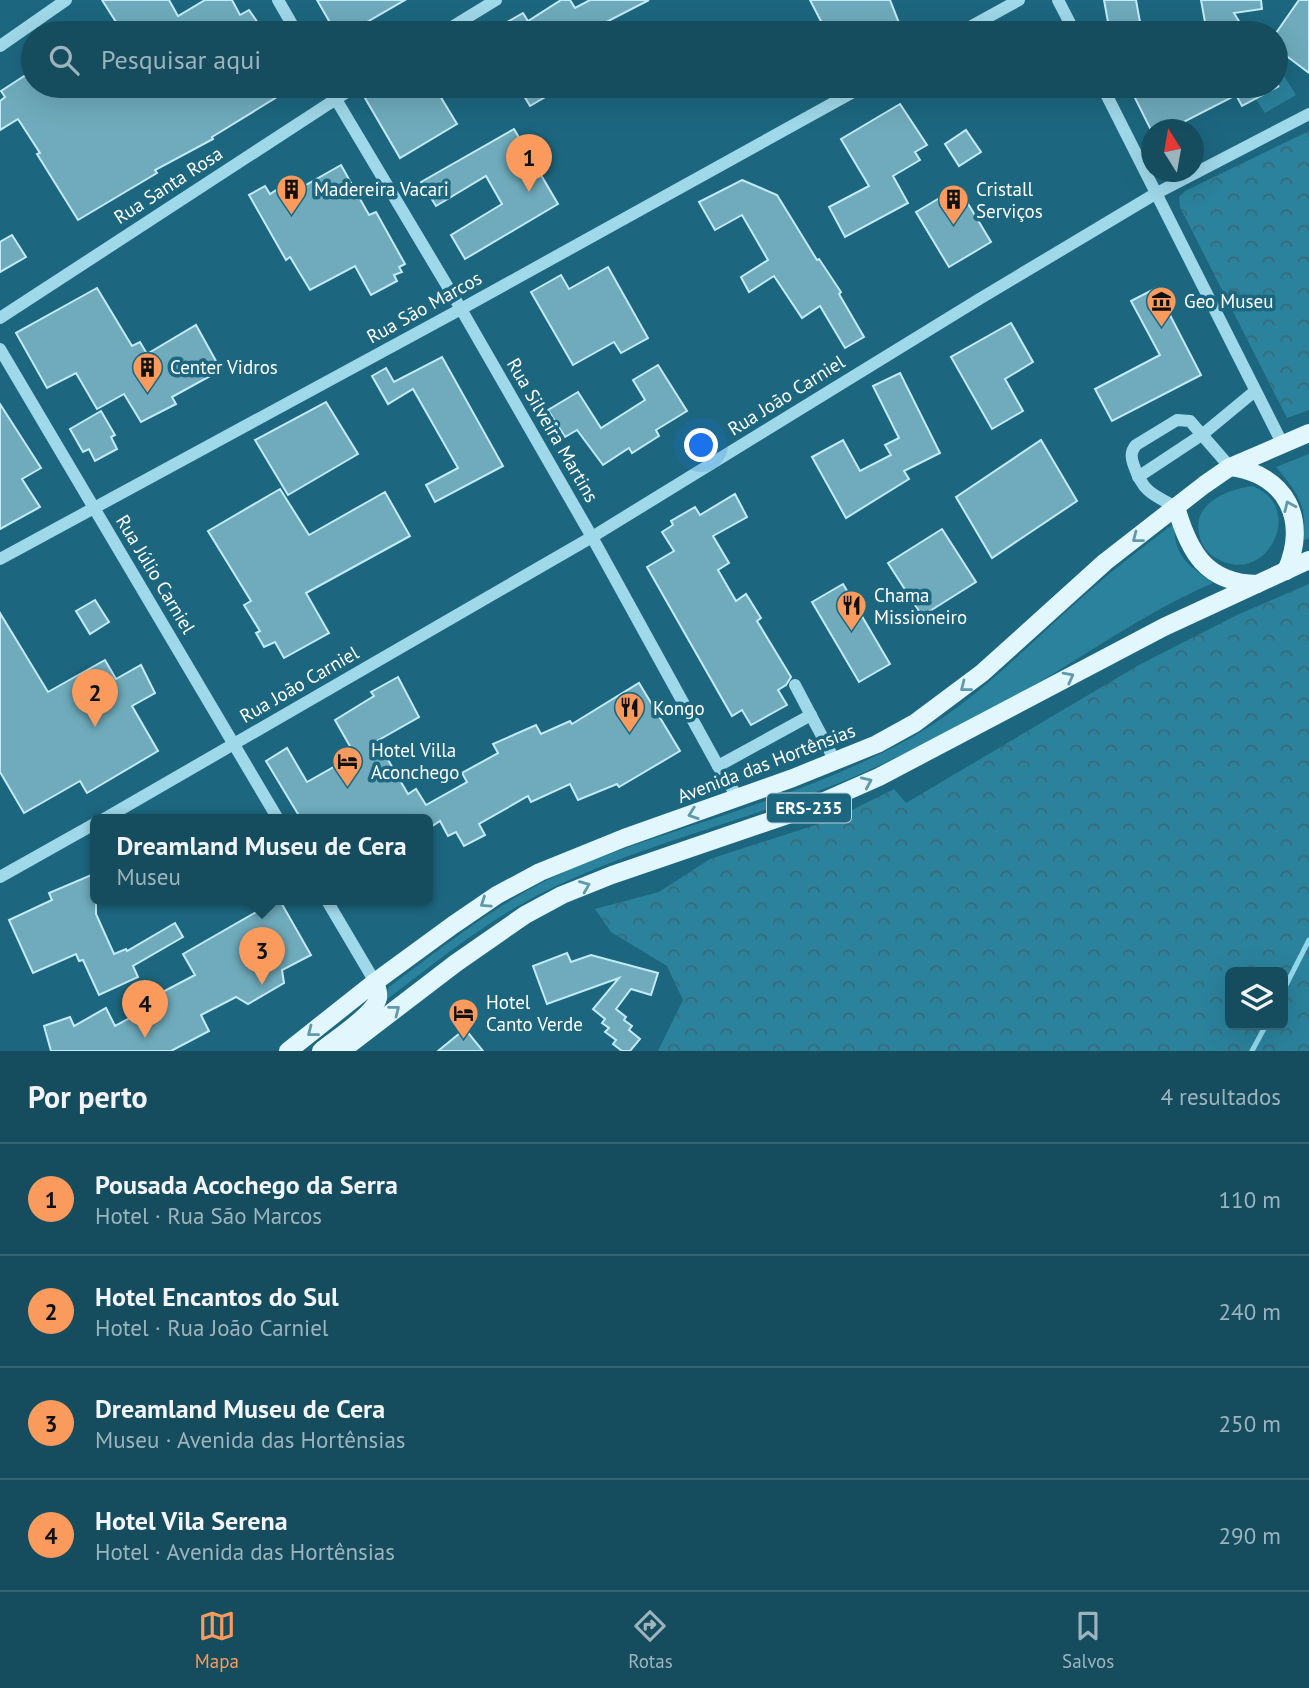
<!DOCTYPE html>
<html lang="pt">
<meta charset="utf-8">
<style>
body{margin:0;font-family:"PT Sans",sans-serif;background:#1e5465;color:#f1f3f6}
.controls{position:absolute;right:21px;bottom:21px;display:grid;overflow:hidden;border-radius:10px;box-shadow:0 7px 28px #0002}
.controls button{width:63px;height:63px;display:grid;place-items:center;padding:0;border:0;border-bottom:2px solid #346474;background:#154d5f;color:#f1f3f6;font:35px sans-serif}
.compass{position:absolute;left:1141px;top:119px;width:63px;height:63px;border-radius:50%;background:#154d5f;box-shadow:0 7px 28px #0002;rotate:349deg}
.you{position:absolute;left:702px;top:446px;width:24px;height:24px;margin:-18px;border:5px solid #fff;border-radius:50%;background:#1a73e8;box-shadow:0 0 0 10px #1a73e833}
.badge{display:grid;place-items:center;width:46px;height:46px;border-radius:50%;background:#fa9a5c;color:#111;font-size:23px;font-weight:700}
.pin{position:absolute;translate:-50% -58px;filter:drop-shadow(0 2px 4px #0008)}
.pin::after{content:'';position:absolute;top:37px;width:24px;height:21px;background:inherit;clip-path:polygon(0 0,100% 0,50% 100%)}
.popup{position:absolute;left:90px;top:814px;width:343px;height:91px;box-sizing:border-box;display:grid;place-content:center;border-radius:10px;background:#154d5f;filter:drop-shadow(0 2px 5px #0005);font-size:23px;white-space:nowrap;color:#9db4bd}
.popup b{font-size:26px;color:#f1f3f6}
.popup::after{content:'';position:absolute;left:50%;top:100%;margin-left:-14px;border:14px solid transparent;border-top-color:#154d5f}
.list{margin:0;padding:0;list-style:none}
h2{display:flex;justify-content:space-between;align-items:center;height:91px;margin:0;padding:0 28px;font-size:30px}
h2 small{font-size:23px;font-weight:400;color:#9db4bd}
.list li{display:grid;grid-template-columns:46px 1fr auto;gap:21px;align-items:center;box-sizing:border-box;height:112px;padding:0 28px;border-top:2px solid #346474}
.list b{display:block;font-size:26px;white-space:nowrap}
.list p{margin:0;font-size:23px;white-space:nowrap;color:#9db4bd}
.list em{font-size:23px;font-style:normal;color:#9db4bd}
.icon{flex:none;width:38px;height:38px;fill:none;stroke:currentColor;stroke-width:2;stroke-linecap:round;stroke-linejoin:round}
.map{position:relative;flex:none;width:1309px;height:1051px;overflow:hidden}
.search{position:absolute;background:#154d5f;box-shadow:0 7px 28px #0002;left:21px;right:21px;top:21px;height:77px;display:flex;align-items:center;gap:18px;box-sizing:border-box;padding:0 24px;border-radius:38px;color:#9db4bd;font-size:26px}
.sheet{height:539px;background:#154d5f}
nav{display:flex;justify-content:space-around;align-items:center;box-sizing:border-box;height:98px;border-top:2px solid #346474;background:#154d5f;font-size:19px;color:#9db4bd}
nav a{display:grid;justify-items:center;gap:4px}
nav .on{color:#fa9a5c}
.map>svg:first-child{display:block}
.grass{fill:#2b829c}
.forest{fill:url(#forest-crowns);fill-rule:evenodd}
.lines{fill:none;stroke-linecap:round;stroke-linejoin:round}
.stream{stroke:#92d8eb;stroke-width:5}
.building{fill:#6fabbc;stroke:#c3ebf7;stroke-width:2}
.minor{stroke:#9fd8e9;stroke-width:12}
.major{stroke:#e2f6fe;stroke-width:18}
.oneway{stroke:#6199ab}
.labels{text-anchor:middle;stroke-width:7;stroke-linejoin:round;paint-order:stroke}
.shield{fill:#1c677f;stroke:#bbd1d9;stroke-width:2}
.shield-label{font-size:18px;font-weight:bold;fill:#fff}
.street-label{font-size:19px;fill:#fff;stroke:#1c677f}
.poi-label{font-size:19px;fill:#fff;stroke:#1c677f;text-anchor:start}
</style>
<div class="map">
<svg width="1309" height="1051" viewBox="0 0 1309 1051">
<defs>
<pattern id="forest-crowns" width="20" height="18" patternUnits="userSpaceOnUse" patternTransform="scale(1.75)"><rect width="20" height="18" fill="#2b829c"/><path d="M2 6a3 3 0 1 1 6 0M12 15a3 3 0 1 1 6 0" fill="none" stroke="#3a6a78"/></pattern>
</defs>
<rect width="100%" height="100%" fill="#1c677f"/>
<g class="grass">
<path d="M1276,63L1296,95L1265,113L1247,86H1276Z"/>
<path d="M1309,454V538L1303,541C1308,506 1298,493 1276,467Z"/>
<path d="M1252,486C1309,507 1264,592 1213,556C1205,551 1201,543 1199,534C1193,503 1226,490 1252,486Z"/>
<path d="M1175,523C1172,556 1190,566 1213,583C1138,615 1074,665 1002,703C957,728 911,751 865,772C762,818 649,840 548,890C488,919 435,963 382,1003L389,987C440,949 490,909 547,880C593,858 643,842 691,826C762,803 832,779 898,745C973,706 1025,647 1087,593C1115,568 1145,545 1175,523Z"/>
</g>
<g class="forest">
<path d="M1309,131V410L1287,418L1180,207L1179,197L1185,191Z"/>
<path d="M1309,584V1051H658L683,1000L667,966L611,932L595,909L659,892L710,859L834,819L894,789L906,803L1139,665L1237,615ZM1230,972H1283V1025H1230Z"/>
</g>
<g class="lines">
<g class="stream">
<path d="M1283,991L1309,940"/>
<path d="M1252,1051L1266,1025"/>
</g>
</g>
<g class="building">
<path d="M102,0H169L178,16L205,0H232L240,15L249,10L265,33H123Z"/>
<path d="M317,0H405L348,33H336Z"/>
<path d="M561,0H570L575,8L590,0H649L585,33H488L523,13L528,21Z"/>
<path d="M810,0H890L901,28L889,33H827Z"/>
<path d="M1104,0H1136L1142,33H1110Z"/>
<path d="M1201,0H1261L1262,9L1234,13L1246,33H1207Z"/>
<path d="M1299,0H1309V73L1276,48V33Z"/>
<path d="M29,73L33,80V86H125L132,96L152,86H239L243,93L254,86H295L212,137L213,139L155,170L157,173L78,220L37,154L40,153L18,119L0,130V101L5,97L1,91Z"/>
<path d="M385,86H434L457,124L400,158L365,98Z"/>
<path d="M518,86H564L530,106Z"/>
<path d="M1129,86H1279L1242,106L1236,95L1168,130H1151Z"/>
<path d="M900,104L927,145L915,152L920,160L893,176L908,203L845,237L829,207L869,186L841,139Z"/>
<path d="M514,129L558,204L465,259L451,235L502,204L486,176L436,206L421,182Z"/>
<path d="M966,130L981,152L959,166L945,144Z"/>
<path d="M341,165L369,215L376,212L405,264L399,267L402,272L394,275L397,281L371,295L355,266L310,290L290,257L286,260L249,195L265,186L270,194L287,183L304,186Z"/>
<path d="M742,180L777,195L817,260L819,259L841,292L839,294L864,337L845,348L820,306L802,318L774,276L749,292L741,277L768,260L742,215L715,230L699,202Z"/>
<path d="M958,187L991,242L949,267L916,212Z"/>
<path d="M12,235L26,257L0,272V242Z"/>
<path d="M608,267L648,338L621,353L614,342L573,365L531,292L561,275L569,289Z"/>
<path d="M97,288L132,346L140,342L147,354L196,325L221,370L172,397L176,404L141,422L124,394L97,409L76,373L47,388L16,333Z"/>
<path d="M1156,288L1201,375L1112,421L1095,389L1160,355L1131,301Z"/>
<path d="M1011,323L1033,362L1005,379L1023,411L992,429L951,357Z"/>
<path d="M442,357L503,466L435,502L426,485L458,468L413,389L388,404L372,376L386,368L394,382Z"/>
<path d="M658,365L687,411L656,430L659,436L632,453L629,448L603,465L577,430L565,437L548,410L578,392L601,428L645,400L633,380Z"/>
<path d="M900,373L940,453L904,471L909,479L846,518L812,457L843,440L860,471L891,455L885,445L899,438L873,386Z"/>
<path d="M326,402L358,454L288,495L255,440Z"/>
<path d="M0,404L41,468L22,479L40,507L0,529Z"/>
<path d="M101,411L115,435L111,437L117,449L95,461L89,449L83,452L70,429Z"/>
<path d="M1041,440L1077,501L992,558L956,497Z"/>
<path d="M280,489L309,535L385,492L410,536L306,593L329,633L284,658L275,642L264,647L256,633L260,631L244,605L251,601L208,531Z"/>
<path d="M735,494L747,517L713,536L729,563L718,570L736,601L746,594L761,618L757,621L791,677L786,685L778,690L787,705L751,725L742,710L732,716L647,567L674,551L662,532L673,525L671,521L695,507L700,515Z"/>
<path d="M942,529L976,582L922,616L888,563Z"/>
<path d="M843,584L890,664L859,682L812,602Z"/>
<path d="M95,600L109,622L90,634L76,611Z"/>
<path d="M0,613L48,692L105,660L116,679L141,665L155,693L132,706L158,751L87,793L80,781L24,813L0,772Z"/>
<path d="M398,677L419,717L377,741L408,794L416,789L426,805L467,782L462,773L498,753L493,744L536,725L541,734L570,721L572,724L639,683L680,751L619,787L617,784L578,800L570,784L531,802L528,796L479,824L485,835L464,846L456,832L448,836L440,821L428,829V819H301L266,761L287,748L307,782L355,755L335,720L374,696L371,692Z"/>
<path d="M96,873V914L114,954L126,949L127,951L175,923L183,937L133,966L138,977L99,995L83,960L79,961L76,954L33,973L9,920L52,900L49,893Z"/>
<path d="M279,899L311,955L282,970L284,983L248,1004L236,997L201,1015L209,1031L171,1051H51L44,1026L70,1017L74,1026L106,1008L115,1026L156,1004L153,997L195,975L183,954Z"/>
<path d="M567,953L571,962L591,955L658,973L651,995L631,989L616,1009L626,1017L624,1020L632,1026L629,1030L640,1039L630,1051H622L613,1044L616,1040L605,1032L609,1028L602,1023L605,1019L593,1009L619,978L547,1004L533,966Z"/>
<path d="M465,1029L483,1051H438Z"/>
</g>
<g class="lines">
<g class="minor">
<path d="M278,0L297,33"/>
<path d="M1058,0L1075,33"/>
<path d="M442,33L496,0"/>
<path d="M959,33L1019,0"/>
<path d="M0,46L66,0"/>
<path d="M328,86L461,309L592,537L718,766L738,798"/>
<path d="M1102,86L1282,443"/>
<path d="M0,318L356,86"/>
<path d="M0,349L278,819"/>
<path d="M1138,477L1203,434L1255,391"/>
<path d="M1176,507C1153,495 1143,492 1134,466C1131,458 1130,452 1136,445L1177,420L1190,421L1230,467"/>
<path d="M0,559L461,309L864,86"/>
<path d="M795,685L835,761"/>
<path d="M718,766L811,715"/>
<path d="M104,819L592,537L981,298L1155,194L1309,114"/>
<path d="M0,877L96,823"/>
<path d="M326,899L375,982"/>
</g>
<g class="major">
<path d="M1230,467C1286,474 1309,520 1286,571"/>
<path d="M1176,507C1189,552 1206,583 1257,584"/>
<path d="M288,1051L375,982L453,925L497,895L540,872L624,838L793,778L877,744L915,723L982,673L1105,562L1204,485L1230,467L1309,433"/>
<path d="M321,1051C335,1039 374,1015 378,998C379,992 377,987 375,982"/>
<path d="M341,1051L456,963L525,915L562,895L612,875L811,807L879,777L1164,627L1309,560"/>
</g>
</g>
<defs><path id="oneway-chevron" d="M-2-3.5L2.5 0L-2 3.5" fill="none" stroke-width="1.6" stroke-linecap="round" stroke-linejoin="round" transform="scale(1.75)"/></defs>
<g class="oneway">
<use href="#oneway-chevron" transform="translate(1289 506) rotate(-114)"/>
<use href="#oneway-chevron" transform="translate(1137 538) rotate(142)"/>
<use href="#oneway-chevron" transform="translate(1069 677) rotate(-28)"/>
<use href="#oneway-chevron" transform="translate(965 687) rotate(142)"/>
<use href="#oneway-chevron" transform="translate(867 782) rotate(-24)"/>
<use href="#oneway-chevron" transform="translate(693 814) rotate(161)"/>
<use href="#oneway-chevron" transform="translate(585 886) rotate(-22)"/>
<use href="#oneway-chevron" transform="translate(485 903) rotate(146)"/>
<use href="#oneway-chevron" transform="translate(395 1010) rotate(-38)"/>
<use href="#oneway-chevron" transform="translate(312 1032) rotate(142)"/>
</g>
<defs>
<symbol id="building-pin" viewBox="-11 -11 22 30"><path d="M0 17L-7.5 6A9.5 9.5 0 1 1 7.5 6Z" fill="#fa9a5c" stroke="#1c677f"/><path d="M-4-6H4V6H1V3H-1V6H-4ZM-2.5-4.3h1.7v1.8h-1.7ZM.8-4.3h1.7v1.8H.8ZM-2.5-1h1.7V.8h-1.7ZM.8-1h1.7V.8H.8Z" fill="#111"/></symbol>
<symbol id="museum-pin" viewBox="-11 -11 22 30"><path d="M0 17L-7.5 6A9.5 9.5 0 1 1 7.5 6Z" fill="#fa9a5c" stroke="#1c677f"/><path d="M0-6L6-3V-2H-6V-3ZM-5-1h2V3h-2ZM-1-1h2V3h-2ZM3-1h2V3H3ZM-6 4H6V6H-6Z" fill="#111"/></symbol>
<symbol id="restaurant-pin" viewBox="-11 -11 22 30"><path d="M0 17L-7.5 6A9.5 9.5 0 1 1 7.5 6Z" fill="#fa9a5c" stroke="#1c677f"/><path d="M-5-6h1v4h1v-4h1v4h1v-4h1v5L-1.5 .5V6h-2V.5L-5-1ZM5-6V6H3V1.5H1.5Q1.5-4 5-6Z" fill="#111"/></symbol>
<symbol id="hotel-pin" viewBox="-11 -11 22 30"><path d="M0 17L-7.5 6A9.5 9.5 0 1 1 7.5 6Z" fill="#fa9a5c" stroke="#1c677f"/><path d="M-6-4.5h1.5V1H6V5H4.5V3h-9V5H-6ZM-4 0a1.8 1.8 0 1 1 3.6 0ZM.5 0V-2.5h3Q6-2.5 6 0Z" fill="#111"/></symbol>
</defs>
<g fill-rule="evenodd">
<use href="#building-pin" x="274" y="172" width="35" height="47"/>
<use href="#building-pin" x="936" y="182" width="35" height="47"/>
<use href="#museum-pin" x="1144" y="284" width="35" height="47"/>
<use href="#building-pin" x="130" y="350" width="35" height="47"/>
<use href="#restaurant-pin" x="834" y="588" width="35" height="47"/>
<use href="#restaurant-pin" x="612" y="690" width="35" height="47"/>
<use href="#hotel-pin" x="330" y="744" width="35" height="47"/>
<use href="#hotel-pin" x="446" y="996" width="35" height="47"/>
</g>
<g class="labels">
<rect class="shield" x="767" y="793.5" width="84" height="29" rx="5"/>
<g class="shield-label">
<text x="809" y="814">ERS-235</text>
</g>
<g class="street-label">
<text transform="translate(168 185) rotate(-33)" y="7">Rua Santa Rosa</text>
<text transform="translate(424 307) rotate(-29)" y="7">Rua São Marcos</text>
<text transform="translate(786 395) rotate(-32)" y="7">Rua João Carniel</text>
<text transform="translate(553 430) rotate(60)" y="7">Rua Silveira Martins</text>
<text transform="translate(156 574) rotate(59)" y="7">Rua Júlio Carniel</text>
<text transform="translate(299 684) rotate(-30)" y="7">Rua João Carniel</text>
<text transform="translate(766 763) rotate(-21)" y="7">Avenida das Hortênsias</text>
</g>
<g class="poi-label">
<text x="314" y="196">Madereira Vacari</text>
<text x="976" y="196">Cristall<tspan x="976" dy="22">Serviços</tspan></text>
<text x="1184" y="308">Geo Museu</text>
<text x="170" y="374">Center Vidros</text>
<text x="874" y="602">Chama<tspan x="874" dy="22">Missioneiro</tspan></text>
<text x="653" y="715">Kongo</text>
<text x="371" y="757">Hotel Villa<tspan x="371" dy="22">Aconchego</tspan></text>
<text x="486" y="1009">Hotel<tspan x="486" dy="22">Canto Verde</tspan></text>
</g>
</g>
</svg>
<div class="controls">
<button><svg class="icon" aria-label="layers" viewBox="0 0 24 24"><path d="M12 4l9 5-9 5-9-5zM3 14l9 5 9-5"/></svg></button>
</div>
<svg class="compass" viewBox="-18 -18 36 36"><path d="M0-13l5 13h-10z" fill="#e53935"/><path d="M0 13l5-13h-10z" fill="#9db4bd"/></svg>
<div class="you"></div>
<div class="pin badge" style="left:529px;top:192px">1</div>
<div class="pin badge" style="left:95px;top:727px">2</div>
<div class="pin badge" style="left:262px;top:985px">3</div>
<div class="popup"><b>Dreamland Museu de Cera</b>Museu</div>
<div class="pin badge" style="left:145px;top:1038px">4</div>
<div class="search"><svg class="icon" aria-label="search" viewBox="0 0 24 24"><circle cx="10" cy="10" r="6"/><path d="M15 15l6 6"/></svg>Pesquisar aqui</div>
</div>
<section class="sheet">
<h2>Por perto<small>4 resultados</small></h2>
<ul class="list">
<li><span class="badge">1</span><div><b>Pousada Acochego da Serra</b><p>Hotel · Rua São Marcos</p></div><em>110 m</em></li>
<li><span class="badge">2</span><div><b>Hotel Encantos do Sul</b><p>Hotel · Rua João Carniel</p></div><em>240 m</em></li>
<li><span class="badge">3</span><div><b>Dreamland Museu de Cera</b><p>Museu · Avenida das Hortênsias</p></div><em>250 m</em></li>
<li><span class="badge">4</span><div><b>Hotel Vila Serena</b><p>Hotel · Avenida das Hortênsias</p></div><em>290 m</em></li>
</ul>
</section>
<nav>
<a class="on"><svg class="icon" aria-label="map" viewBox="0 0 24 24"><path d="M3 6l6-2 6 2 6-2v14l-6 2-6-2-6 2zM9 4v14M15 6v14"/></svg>Mapa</a>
<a><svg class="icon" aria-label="directions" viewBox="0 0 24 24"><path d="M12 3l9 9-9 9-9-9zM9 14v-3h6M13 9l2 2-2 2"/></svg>Rotas</a>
<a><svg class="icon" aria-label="saved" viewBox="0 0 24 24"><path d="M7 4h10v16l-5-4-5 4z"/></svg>Salvos</a>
</nav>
